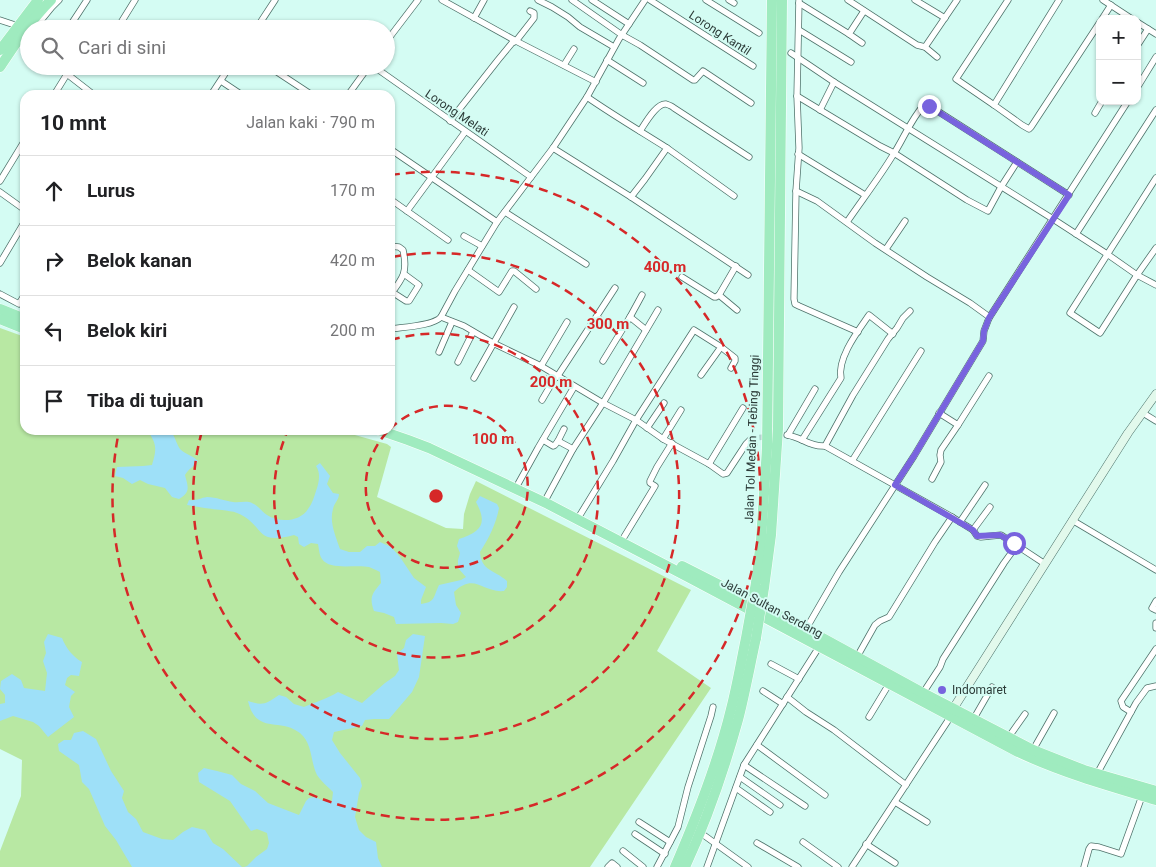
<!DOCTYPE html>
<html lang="id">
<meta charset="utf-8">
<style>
body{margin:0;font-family:Roboto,sans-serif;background:#f6f6f6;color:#202124}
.controls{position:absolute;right:15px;top:15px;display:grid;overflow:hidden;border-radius:10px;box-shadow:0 1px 4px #0004}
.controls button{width:45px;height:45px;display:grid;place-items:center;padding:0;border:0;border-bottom:1px solid #e0e0e0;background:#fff;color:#202124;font:25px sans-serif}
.stop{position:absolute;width:15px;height:15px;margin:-11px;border:4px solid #7863de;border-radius:50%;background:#fff}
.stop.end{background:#7863de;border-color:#fff;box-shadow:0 1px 5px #0008}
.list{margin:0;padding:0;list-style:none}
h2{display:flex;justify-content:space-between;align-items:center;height:65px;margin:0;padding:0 20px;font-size:21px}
h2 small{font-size:16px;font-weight:400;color:#757577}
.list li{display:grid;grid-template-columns:32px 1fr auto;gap:15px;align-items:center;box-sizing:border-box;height:70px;padding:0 20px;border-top:1px solid #e0e0e0}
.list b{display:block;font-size:19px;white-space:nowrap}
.list em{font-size:16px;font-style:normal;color:#757577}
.icon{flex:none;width:28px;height:28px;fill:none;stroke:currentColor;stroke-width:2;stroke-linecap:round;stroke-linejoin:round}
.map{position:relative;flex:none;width:1156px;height:867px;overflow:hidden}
.search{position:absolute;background:#fff;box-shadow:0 1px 4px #0004;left:20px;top:20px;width:375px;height:55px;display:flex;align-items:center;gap:12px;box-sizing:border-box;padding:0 18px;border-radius:28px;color:#757577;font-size:19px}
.panel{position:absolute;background:#fff;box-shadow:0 1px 4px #0004;left:20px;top:90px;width:375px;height:345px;border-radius:15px}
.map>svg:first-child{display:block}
.green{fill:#b8e8a3}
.water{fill:#9ee0f8}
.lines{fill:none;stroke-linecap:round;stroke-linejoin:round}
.street-tunnel{stroke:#b2d5ce;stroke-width:5.5;stroke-dasharray:5.5 3;stroke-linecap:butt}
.street-casing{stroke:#4f736b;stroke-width:7}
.secondary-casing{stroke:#4f736b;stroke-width:9}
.highway-casing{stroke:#fff;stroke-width:11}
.street{stroke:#fff;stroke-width:5.5}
.secondary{stroke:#e2f9ec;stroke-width:8}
.highway{stroke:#9febbf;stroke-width:10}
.highway-bridge-casing{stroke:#fff;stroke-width:11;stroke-linecap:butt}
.highway-bridge{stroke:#9febbf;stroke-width:10}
.route{stroke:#7863de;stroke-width:6}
.ring{fill:none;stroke:#d62828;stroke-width:2.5;stroke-dasharray:9 6}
.poi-dot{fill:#7863de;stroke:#d4fcf3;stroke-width:2}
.labels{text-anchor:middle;stroke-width:4;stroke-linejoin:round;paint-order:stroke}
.street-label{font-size:12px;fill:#2c3b38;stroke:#d4fcf3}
.poi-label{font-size:12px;fill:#2c3b38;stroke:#d4fcf3;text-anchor:start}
.centre{fill:#d62828;stroke:#d4fcf3;stroke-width:2.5}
.ring-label{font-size:15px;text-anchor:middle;font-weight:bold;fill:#d62828;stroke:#d4fcf3;stroke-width:4;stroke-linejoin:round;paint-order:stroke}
</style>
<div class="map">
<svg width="1156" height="867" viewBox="0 0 1156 867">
<rect width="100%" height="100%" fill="#d4fcf3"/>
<path class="green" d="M0,328L25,337V430H337L387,444L391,447L377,497L446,528L463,529L464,514L470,494L476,481L691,590L657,651L711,688L590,867H0V851L21,796L22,760L0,749Z"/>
<g class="water">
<path d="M147,430H170C175,436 176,443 180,449C185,454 192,455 198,461C194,467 189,468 185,475C188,487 191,492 179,499L172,497L165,488L148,484L140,480L132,484L123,478L115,476L117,467L143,466L152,465C157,449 157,444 147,430Z"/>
<path d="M320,463L330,476L327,484L333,493L339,494C339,500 334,503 333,509C329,522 336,537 340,549L349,552H360L367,546H375L380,542L391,547L400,557L414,578L426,587L421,600V604C436,602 433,597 439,585L461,580L466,577L458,568V560L460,553L457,546L459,539C481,532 488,524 476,502L480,496L497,504L499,508C496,524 489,538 480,552C481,571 495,570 507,581V587L504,591C482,593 475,572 454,592L456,605L461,613L458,622L453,624L441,623L396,624L394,617L384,613L374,611C369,597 372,594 381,583L380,572C376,570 372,568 369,567C356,564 330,571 322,559C319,555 319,548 318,544L311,543L304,547L299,544L298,537L294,535C253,546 266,525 237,513C233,511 227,511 222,510C210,509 199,507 187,505L189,500C197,501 200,498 207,497C216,497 225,501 233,502C238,503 244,501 249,502C257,504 261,511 267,515C279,523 300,522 308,509C312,504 314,497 316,491C319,483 321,473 316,466Z"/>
<path d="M48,634L62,638C66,648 73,657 82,662L79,676L71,675L67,678L65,685L75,692L71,696L69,707L74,717L48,737L39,726L33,722L13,716L0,721V704L5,703V695L0,689L1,681L12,674L21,680L24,688L45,691L47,673L43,661L46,653L44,642Z"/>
<path d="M413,634L425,636L419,677L412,692L389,719H374L365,720L362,726L334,732L332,740L340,753L360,778L362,786L359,793L355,817L359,830L366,837L376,842L378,858L382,867H244L247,866L256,857L267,849L269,843L267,833L257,829L251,831L230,801L199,782L198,773L204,768L217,771L232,775L241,784L255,791L268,803L299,815L306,801L309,798L315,797L324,801H332L333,792C328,787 321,781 317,775C310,761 313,744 300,733C280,717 256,735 248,701C263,706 266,704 279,695L286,697L294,704L304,707C315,702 327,699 338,692L362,703L385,683L395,676L399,670L397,654L404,648L406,640Z"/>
<path d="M83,731L96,739L111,771L124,791L122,798L128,812L136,819L143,832L162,839L173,840L183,832L192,827L205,830L213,843L223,849L242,867H132L116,840L105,826L89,789L82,782L79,765L59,751L58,744L64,740H71L74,733Z"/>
</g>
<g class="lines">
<path class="street-tunnel" d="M751,439L754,438L787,435"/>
<defs>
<g id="street">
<path d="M442,0L516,41L596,82"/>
<path d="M538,0L552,7L568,17L580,27L614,47"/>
<path d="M572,0L622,35L640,45L693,80H695L703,71L751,103"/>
<path d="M592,0L629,24"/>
<path d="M650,0L753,66"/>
<path d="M706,0L759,33"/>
<path d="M729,0L734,3"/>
<path d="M799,0L797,96L799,148L796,191L794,299L795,304L799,306L858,332"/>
<path d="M848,0L917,45L925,47L937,57"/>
<path d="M915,0L945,18"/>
<path d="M1059,0L994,105L1022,125L1029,129L1031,127L1100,22"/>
<path d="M1103,0L1132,19"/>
<path d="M799,3L849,34"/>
<path d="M474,18L484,0"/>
<path d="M1102,19L1111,5"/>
<path d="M0,20L18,26"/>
<path d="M1137,22L1156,34"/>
<path d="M34,29L52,7L59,0"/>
<path d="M68,29L87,0"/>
<path d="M117,29L135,0"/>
<path d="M256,29L275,0"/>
<path d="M799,30L851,62"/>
<path d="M28,36L29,35"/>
<path d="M386,42L418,0"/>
<path d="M862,43L849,34L864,11"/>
<path d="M1137,46L1148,29"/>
<path d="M925,47L957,0"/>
<path d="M791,53L834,82L1053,219L1107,254L1137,275L1156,285"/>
<path d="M607,60L643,83"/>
<path d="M564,65L574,49"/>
<path d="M63,66L67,74L94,95"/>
<path d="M268,66L312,95"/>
<path d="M373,66L531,177"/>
<path d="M221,81L242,95"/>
<path d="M1137,88L1156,57"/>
<path d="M54,95L67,74"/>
<path d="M211,95L230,66"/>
<path d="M348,95L369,66"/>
<path d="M797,96L880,146L894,153L967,200L988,211L1001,187L1017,162"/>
<path d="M587,97C613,115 640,131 667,148L645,179L631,197"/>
<path d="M994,105L956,79L1008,0"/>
<path d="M820,110L834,82"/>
<path d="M1095,113L1102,101"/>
<path d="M450,121L498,60L512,43L516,41L534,18V13L530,11"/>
<path d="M640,131C645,124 656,103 666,104C669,105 672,106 674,108L749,157"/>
<path d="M553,148L631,197L748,275"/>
<path d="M667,148L734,196"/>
<path d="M390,149L497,222"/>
<path d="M798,154L865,195"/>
<path d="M1156,178L1070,313L1100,333L1137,275L1156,248"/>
<path d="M0,181L25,140"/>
<path d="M796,191L817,201L875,243L927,277L970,303L988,316L989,318L984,331L983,341L914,456L839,572L806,629"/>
<path d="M0,192L25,210"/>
<path d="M390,199L448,240"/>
<path d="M407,211L465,132"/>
<path d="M505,212L586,264"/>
<path d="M847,222C862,200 879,178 893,155C904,138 911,119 924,105L929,106L939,112L1069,195"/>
<path d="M1076,234L1156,110"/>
<path d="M464,236L482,246"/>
<path d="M390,246L399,247L403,250C408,272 403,278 390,295"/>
<path d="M886,249L905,221"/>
<path d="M0,263L25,221"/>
<path d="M736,266L719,295L737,310"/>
<path d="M468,270L499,292L512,271H514L536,289"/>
<path d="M682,277L714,297H716L719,295"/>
<path d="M392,292L406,301H409L419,285L404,274"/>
<path d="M0,294L19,304L25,294"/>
<path d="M642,295L630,317L646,330"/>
<path d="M441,317L464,326L493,343L541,366L603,403L636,420L663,439L709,464L723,474L727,473L746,444L751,439"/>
<path d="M989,318L1128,101"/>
<path d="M390,329C403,327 433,326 441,317L455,291L497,222L553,148L587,97L619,39L645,0"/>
<path d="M721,347L735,358V361L731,368"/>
<path d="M439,352L452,322"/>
<path d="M603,361L630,317"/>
<path d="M458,362L473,332"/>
<path d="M541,366L567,322"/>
<path d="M557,377L615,288"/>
<path d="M474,378L514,307"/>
<path d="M542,400L556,376"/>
<path d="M939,413L958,425L989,376"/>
<path d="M1143,413L1156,421"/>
<path d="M647,428L664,403"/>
<path d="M787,435C801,437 810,447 825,446L952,517L973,530L977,536L981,537L1001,535L1045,564"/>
<path d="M788,435L815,389"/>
<path d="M663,439L681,410"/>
<path d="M543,440L553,446L555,445L558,441L573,449"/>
<path d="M802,440L841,378C837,358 858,331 869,315L893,334"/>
<path d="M558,441L564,429"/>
<path d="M825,446L853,395L888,339L897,328L903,318L910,311"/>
<path d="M852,461L921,351"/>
<path d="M709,464L743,408"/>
<path d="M932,479L941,462L940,455L941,450L958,425"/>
<path d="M518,484L538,448L574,387"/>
<path d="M547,497L573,449L603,403L658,310"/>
<path d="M580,515L613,461L636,420L694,330L721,347L701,375"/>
<path d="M1072,520L1156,570"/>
<path d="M960,522L985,485"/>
<path d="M973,530L990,507"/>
<path d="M624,537L655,486L650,483V481L657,467L672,443"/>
<path d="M1156,601L1152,608L1156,610"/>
<path d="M1156,623V628"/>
<path d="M857,657L875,625L880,621L889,617L935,542L952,517"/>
<path d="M771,664L799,679"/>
<path d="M763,691L783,704"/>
<path d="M923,693L940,667L943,659L1004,563L1017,545"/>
<path d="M787,697L806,712L834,730L906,785"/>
<path d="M1131,712L1123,707L1121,701L1156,649"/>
<path d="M869,717L889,684"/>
<path d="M973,720L992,687"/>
<path d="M1008,738L1025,714"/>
<path d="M757,745L825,795"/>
<path d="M1033,750L1054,713"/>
<path d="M744,765L805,806"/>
<path d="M1097,774L1136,703L1147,688L1156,686"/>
<path d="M740,777L780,805"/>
<path d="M736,788L770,812"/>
<path d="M895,802L927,822"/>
<path d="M639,822L670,842"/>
<path d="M635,834L665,854"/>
<path d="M705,836L748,867"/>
<path d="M803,842L838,867"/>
<path d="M757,843L798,867"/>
<path d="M866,844L895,863"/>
<path d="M623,851L643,867"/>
<path d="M608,867L612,863L617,867"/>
<path d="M657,867L678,827L688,787L711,716L713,707"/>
<path d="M707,867L744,765L819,647"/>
<path d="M852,867L951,716"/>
<path d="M1084,867L1089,849L1091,846L1099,847L1121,854L1142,796"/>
</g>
<path id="secondary" d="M953,709L1128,433L1156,394"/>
<g id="highway">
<path d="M0,50L38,0"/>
<path d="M0,67C16,43 31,20 51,0"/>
<path d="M0,309L25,319"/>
<path d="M0,319L25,329"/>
<path d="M379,430L408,440L429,448L548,504L690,578L1018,752C1063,773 1109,786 1156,800"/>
<path d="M682,566L806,629L923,693L1033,750L1084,770L1156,791"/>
<path d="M756,583L761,540L767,448L772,0"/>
<path d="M764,588L771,535L778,429L782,0"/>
<path d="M675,867C697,816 718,763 731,709C737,686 741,662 746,638"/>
<path d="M685,867C707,820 724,770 738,720C745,693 750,665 756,638"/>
</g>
</defs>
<use href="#street" class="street-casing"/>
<use href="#secondary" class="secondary-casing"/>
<use href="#highway" class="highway-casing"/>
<use href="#street" class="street"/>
<use href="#secondary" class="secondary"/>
<use href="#highway" class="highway"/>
<defs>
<g id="highway-bridge">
<path d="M746,638L756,583"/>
<path d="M756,638L764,588"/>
</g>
</defs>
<use href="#highway-bridge" class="highway-bridge-casing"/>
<use href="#highway-bridge" class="highway-bridge"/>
</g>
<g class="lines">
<path class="route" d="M929,106L1069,195L989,318L984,331L983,341L914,456L895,485L966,526L973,530L977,536L1000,535L1014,543"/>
</g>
<g class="ring">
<path d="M390 429A81 81 0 1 1 389 430"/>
<path d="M391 340A162 162 0 1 1 288 430"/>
<path d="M392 257A243 243 0 1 1 202 431"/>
<path d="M391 175A324 324 0 1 1 119 431"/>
</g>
<circle class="poi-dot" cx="942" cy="690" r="5"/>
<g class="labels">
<g class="street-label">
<text transform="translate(720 33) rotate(33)" y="4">Lorong Kantil</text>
<text transform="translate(457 113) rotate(34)" y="4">Lorong Melati</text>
<text transform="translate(752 439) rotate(-88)" y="4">Jalan Tol Medan - Tebing Tinggi</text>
<text transform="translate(772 608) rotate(28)" y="4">Jalan Sultan Serdang</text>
</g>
<g class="poi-label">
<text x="952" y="694">Indomaret</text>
</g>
</g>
<circle cx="436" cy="496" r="8" class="centre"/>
<g class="ring-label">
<text x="665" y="272">400 m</text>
<text x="608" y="329">300 m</text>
<text x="551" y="387">200 m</text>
<text x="493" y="444">100 m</text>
</g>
</svg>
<div class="controls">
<button>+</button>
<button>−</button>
</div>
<div class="stop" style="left:1014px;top:543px"></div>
<div class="stop end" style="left:929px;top:106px"></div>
<div class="search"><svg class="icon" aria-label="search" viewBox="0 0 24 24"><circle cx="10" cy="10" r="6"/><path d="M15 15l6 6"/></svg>Cari di sini</div>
<section class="panel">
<h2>10 mnt<small>Jalan kaki · 790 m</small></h2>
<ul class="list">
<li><svg class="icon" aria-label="ahead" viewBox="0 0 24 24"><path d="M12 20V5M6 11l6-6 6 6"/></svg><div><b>Lurus</b></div><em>170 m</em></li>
<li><svg class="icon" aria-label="right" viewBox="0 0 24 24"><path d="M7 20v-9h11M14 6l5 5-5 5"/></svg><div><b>Belok kanan</b></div><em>420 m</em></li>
<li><svg class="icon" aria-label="left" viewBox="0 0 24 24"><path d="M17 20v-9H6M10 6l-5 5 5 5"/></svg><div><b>Belok kiri</b></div><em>200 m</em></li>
<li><svg class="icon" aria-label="arrive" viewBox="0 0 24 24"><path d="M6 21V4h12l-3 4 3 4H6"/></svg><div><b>Tiba di tujuan</b></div></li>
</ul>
</section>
</div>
